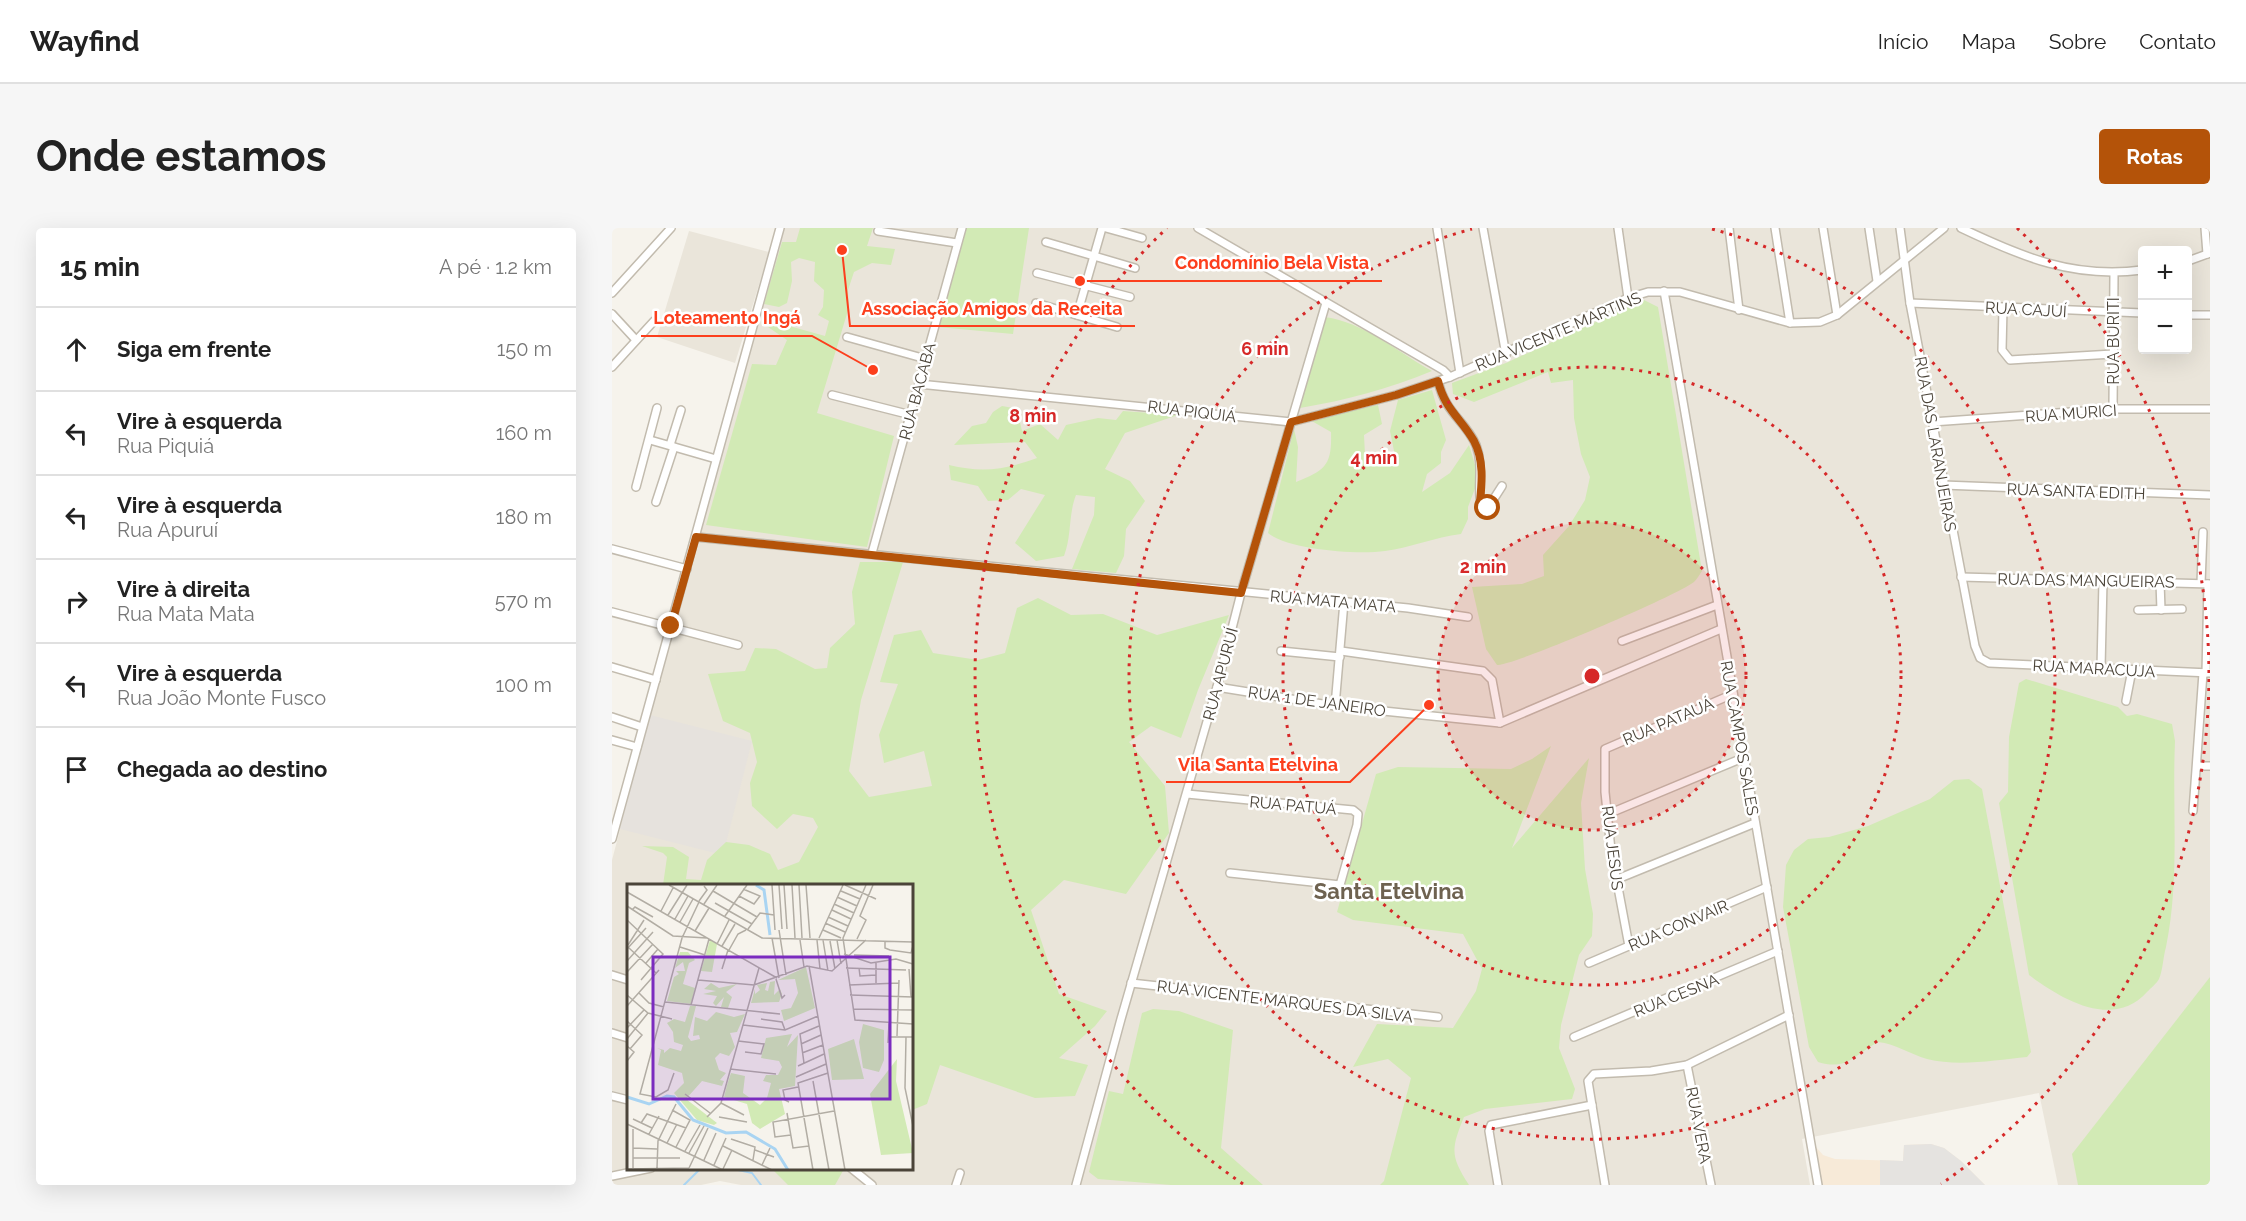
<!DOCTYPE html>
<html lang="pt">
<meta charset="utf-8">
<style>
body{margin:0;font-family:Raleway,sans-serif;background:#f6f6f6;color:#222}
.controls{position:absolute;right:18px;top:18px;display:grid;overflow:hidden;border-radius:6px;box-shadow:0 6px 24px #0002}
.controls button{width:54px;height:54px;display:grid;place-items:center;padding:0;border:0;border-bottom:2px solid #e0e0e0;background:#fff;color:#222;font:30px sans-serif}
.stop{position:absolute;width:18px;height:18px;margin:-14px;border:4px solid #b45309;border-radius:50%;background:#fff}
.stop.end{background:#b45309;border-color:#fff;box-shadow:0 2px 6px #0008}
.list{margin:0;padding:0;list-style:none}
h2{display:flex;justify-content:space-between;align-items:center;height:78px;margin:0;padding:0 24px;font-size:26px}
h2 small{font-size:20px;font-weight:400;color:#767676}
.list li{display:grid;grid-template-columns:39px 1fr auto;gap:18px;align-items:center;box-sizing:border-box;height:84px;padding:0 24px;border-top:2px solid #e0e0e0}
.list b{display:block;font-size:22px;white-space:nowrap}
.list p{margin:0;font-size:20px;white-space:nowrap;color:#767676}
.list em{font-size:20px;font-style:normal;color:#767676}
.icon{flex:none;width:33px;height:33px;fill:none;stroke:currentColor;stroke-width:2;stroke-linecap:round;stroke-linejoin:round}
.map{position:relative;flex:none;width:1598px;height:957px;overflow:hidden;border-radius:6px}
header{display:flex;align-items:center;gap:36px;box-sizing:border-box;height:84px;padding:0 30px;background:#fff;border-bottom:2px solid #e0e0e0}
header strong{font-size:28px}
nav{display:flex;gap:33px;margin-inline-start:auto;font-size:21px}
.intro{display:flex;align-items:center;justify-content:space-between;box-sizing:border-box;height:144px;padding:0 36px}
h1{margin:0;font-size:42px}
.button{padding:15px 27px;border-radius:6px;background:#b45309;color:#fff;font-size:21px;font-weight:700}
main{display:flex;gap:36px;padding:0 36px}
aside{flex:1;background:#fff;border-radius:6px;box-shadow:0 6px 24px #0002}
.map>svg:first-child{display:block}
.residential{fill:#eae5da;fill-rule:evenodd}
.commercial{fill:#f7ead8}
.industrial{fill:#e6e2dd}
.green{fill:#d2eab5}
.parking{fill:#e5e3e0}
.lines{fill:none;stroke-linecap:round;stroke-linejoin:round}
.stream{stroke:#a9d4f2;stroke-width:2}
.street-casing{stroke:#c2bbae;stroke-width:10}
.street{stroke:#fff;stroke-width:7}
.route{stroke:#b45309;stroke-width:8}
.ring{fill:none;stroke:#d62828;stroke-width:3;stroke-dasharray:3 6}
.labels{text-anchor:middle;stroke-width:5;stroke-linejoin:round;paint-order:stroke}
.street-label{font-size:16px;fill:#4b4439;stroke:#fff}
.district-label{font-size:22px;font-weight:bold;fill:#6e6250;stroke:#fff}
.inset-river{fill:none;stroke:#a9d4f2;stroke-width:3}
.inset-road{fill:none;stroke:#b2ada4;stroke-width:1.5}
.view{fill:#7b2cbf;fill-opacity:0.15;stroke:#7b2cbf;stroke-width:3}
.inset-edge{fill:none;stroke:#4b4439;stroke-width:3}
.centre{fill:#d62828;stroke:#fff;stroke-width:3}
.ring-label{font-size:18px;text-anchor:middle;font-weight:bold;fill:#d62828;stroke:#fff;stroke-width:5;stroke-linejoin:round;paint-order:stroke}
.leader{fill:none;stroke:#fc3f1d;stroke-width:2}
.callout-dot{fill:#fc3f1d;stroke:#fff;stroke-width:2}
.callout-label{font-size:18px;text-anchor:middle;font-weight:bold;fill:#fc3f1d;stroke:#fff;stroke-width:5;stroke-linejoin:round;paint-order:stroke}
</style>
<header>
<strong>Wayfind</strong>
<nav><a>Início</a><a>Mapa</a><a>Sobre</a><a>Contato</a></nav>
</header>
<div class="intro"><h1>Onde estamos</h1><a class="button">Rotas</a></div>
<main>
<aside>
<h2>15 min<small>A pé · 1.2 km</small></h2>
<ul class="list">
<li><svg class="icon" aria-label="ahead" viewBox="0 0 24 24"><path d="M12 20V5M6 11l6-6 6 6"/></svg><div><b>Siga em frente</b></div><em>150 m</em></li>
<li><svg class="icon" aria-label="left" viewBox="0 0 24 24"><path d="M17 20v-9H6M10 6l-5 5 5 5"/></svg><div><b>Vire à esquerda</b><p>Rua Piquiá</p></div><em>160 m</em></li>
<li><svg class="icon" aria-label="left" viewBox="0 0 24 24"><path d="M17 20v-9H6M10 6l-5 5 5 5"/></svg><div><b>Vire à esquerda</b><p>Rua Apuruí</p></div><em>180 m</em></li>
<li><svg class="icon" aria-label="right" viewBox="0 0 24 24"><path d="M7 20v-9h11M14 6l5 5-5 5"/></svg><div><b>Vire à direita</b><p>Rua Mata Mata</p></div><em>570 m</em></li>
<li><svg class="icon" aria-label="left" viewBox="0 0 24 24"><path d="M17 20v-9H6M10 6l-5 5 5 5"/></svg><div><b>Vire à esquerda</b><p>Rua João Monte Fusco</p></div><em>100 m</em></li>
<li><svg class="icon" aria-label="arrive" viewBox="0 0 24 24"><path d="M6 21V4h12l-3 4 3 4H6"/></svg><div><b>Chegada ao destino</b></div></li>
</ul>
</aside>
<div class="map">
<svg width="1598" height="957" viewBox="0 0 1598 957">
<rect width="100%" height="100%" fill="#f6f3ec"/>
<g class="residential">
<path d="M167,0H1598V957H1446L1427,865L1190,911L1198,957H129L108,953L89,957H0V632L28,526L29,501L96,246ZM1530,22H1576V122H1530ZM16,657H300V940H16Z"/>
<path d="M77,3L157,24L123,135L45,109Z"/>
</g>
<path class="commercial" d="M1319,916L1332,920L1349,933L1373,957H1210L1203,918L1211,927L1223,931L1291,933L1292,917Z"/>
<path class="industrial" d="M38,487L140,513L111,627L8,601Z"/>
<g class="green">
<path d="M188,0H261L255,18L283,21L279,37L260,35L242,44L236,62L237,79L205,185L282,208L255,319L94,297L140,136L164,137L175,112L156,99L170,96L213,108L217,93L206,87L211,79L212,62L202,53L203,34L187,30L179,34L180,53L175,75L167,79L152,76L170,14H184Z"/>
<path d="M352,0H417L401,106L326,99Z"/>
<path d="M1032,72L1046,79L1090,343C1088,346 1085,351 1082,354C1066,367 904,437 885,437L874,421L860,359L910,356L932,348L931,327L957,298L973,272L978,249L969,226L962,190L961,152L939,155L936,144L862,174L841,166L840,155L894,135Z"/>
<path d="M712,89C750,93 787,125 820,143C776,161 735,172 688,180Z"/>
<path d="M820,162L834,212L829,224V235L815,246L810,264L838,245L857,217L867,250L856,279V291L849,306C823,309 798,320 773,323C746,327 676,322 656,305L682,201L686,219L684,254C714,242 720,237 719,204L698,192L766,177L770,196L752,207L753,227L776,234L783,228L778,203L786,172Z"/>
<path d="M390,178L401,180L407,190L410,203L428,196L446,212L454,197L486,190L504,192L511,183L566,187L513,205L493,241L518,253L533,273L514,301L512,328L504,345L460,341L482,287L483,269L464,267C456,288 460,307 452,328L424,333L403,315L433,267L409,261L396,272L376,273L366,258L339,252L337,237C370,245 392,242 425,230L413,214L342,217L360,198L374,195L381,184Z"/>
<path d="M248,334H291L249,472L237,543L257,569L320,558L312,523L272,535L267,507L286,456L268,454L282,407L309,402L321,425L366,432L393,425L405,380L426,370L459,387L491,386L545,407L617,387L586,462L569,510L539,498L517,514L553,558L557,605L514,666L452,652L419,682L447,766L495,783L483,798L447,830L476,837L463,868L423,870L328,837L315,876L300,882V657H51L55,629L51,625L30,618L61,619L77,629L74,651L89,652L95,632L114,614L137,617L158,626L166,642L187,634L206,599L201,590L181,586L165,601L140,578L138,555L145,534L138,505L111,493L96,446L133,443L143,420L164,421L203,441L215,440L218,420L243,396L240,364Z"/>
<path d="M1414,451L1506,479L1515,488L1525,486L1560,496L1563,513C1560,582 1568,651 1554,719C1551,729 1551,742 1547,751C1545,755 1539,760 1535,764C1501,802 1449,771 1417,747L1387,575L1396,564L1397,509L1407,455Z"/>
<path d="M939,518L900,620L977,530L969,575L973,641L981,686L980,708L967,727L949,797L947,820L963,861L960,871L873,881L852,889C839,921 838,928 857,957H768L772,953L799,850L776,831L741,839L765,796L841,800L864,763L870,741L851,706L741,692L725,684L764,546L786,539L899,541L920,531Z"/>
<path d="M1357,551L1370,561L1419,824L1415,829C1384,832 1346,839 1315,831C1298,826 1284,816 1266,814C1242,827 1235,843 1206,834L1197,819L1171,679L1174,637L1182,622L1196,611L1217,609L1256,598L1318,571L1342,552Z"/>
<path d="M1598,749V957H1466L1460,926Z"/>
<path d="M541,781L567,783L621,802L609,920L651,957H559L486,951L477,944L497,863L511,866L530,785Z"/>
<path d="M160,941H232L223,957H176Z"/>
</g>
<path class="parking" d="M1319,916L1332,920L1349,933L1373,957H1268V932L1291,933L1292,917Z"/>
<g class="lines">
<g class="stream">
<path d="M117,940L140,945L149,957"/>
<path d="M72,957L89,940"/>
</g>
<defs>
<g id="street">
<path d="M494,0L530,10"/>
<path d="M586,0L831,142L838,149"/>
<path d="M825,0L848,145"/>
<path d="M871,0L894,127"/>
<path d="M1006,0L1016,70"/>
<path d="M1117,0L1127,82"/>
<path d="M1163,0L1178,95"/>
<path d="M1211,0L1225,87"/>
<path d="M1257,0L1265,53"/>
<path d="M1288,0L1298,75L1363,418L1368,430L1377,435L1598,445"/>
<path d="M1349,0C1410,29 1462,51 1530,42"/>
<path d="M1593,0L1595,26"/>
<path d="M266,3L345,15"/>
<path d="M434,14L523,40"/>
<path d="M1576,33L1598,25"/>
<path d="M425,45L518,69"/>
<path d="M1052,63L1206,957"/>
<path d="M0,65L59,0"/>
<path d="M424,75L505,99"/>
<path d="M1298,75L1530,85"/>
<path d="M1391,80L1390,122L1398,132L1501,126"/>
<path d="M0,86L24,112"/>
<path d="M465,87L490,0"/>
<path d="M1576,87H1598"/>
<path d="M235,109L314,131"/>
<path d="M0,139L42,93"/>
<path d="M826,153C834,187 853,192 864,217C872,238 865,257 869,277L876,280L890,258"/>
<path d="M307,156L679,194L784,167L838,149L1016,70L1036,64H1068L1178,95L1208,94L1225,87L1332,0"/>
<path d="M220,167L299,187"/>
<path d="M1501,181L1502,46"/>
<path d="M1320,194L1501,181H1598"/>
<path d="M38,212L104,231"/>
<path d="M58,217L69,182"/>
<path d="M1331,257L1598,267"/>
<path d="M24,259L45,180"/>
<path d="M44,274L62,219"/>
<path d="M84,309L796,380L856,389"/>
<path d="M0,321L75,341"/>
<path d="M260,325L350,0"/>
<path d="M1349,349L1598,356"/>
<path d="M1548,354L1549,382"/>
<path d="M1589,355L1591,304"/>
<path d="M1526,382L1570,381"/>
<path d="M0,384L126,417"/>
<path d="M1010,413L1105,377"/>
<path d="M669,423L728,429"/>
<path d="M729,423L871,443L880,452L888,495"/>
<path d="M0,439L44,452"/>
<path d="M1489,440L1491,353"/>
<path d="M1594,445L1596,356"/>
<path d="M605,459L723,478L888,495L1109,401"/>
<path d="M1514,473L1520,442"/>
<path d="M723,478L732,374"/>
<path d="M0,489L30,499"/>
<path d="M0,512L25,519"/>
<path d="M1585,538H1598"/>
<path d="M575,566L741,582L746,586L745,597L728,657L618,645"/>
<path d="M1581,583L1591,445"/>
<path d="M996,586L1133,529"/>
<path d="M0,611L168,0"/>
<path d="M1003,652L1143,595"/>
<path d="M1017,718L999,622L993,564V521L1121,466"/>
<path d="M977,735L1155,659"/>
<path d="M0,747L16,752"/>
<path d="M519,755L826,789"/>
<path d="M0,805L16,810"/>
<path d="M962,809L1166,723"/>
<path d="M1075,837L1099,957"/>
<path d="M0,868L16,872"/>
<path d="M239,940L260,957"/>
<path d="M0,948L39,940"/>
<path d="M344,957L348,945"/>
<path d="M464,957L509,791L605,459L629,365L714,75"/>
<path d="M886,957L877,903L879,897L980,877"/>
<path d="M993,957L976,853L982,846L1039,843L1075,837L1177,787"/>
</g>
</defs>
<use href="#street" class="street-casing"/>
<use href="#street" class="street"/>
</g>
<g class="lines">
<path class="route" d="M59,398L84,309L629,365L679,194L784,167L826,153C833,182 849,190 862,213C872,232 870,254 868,274L876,280"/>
</g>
<circle cx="980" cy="448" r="154" fill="#d62828" fill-opacity=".12"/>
<g class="ring">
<circle cx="980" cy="448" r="154"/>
<circle cx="980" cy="448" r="309"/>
<path d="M1100 1A463 463 0 1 1 860 1"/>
<path d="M631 956A617 617 0 0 1 555 0M1405 0A617 617 0 0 1 1329 956"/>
</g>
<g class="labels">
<g class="street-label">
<text transform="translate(1414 81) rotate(3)" y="6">RUA CAJUÍ</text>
<text transform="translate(946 103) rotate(-23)" y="6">RUA VICENTE MARTINS</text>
<text transform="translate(1501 113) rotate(-90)" y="6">RUA BURITI</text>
<text transform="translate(305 163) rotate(-75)" y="6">RUA BACABA</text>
<text transform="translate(580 183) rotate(7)" y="6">RUA PIQUIÁ</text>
<text transform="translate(1459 185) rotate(-4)" y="6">RUA MURICI</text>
<text transform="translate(1324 216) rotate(80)" y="6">RUA DAS LARANJEIRAS</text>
<text transform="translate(1464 263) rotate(2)" y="6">RUA SANTA EDITH</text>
<text transform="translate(1474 352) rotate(1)" y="6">RUA DAS MANGUEIRAS</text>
<text transform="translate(721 373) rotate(5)" y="6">RUA MATA MATA</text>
<text transform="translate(1482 440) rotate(3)" y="6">RUA MARACUJA</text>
<text transform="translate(608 446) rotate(-75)" y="6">RUA APURUÍ</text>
<text transform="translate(705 473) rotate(8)" y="6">RUA 1 DE JANEIRO</text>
<text transform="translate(1056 493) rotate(-23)" y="6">RUA PATAUÁ</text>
<text transform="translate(1128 510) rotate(80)" y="6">RUA CAMPOS SALES</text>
<text transform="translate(681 577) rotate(5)" y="6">RUA PATUÁ</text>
<text transform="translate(1001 620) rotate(83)" y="6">RUA JESUS</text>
<text transform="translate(1066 697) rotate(-23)" y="6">RUA CONVAIR</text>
<text transform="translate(1064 767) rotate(-22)" y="6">RUA CESNA</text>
<text transform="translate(673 773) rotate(7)" y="6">RUA VICENTE MARQUES DA SILVA</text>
<text transform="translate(1087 897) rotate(79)" y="6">RUA VERA</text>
</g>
<g class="district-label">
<text x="777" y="671">Santa Etelvina</text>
</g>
</g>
<g transform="translate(15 656)">
<rect width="286" height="286" fill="#f6f3ec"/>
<path d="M83,56L90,60L85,88L74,87ZM53,68H61L68,76L62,79L56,100L68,104L64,120L40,117L47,93L52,90L49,87H58L56,78L48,84ZM179,83L188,124L157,137L154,126L164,124L171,109L168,95L151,96ZM148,97L147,111L153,105L155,110L152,118L124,119L128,105V110L133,106L130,101L140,99L138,106L141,107L143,98ZM84,99L92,104L110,100L99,108L105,113L101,124L94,123L97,113L89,122L86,119L90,112L76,110L89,107L77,105ZM63,122H69L61,153L64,157L73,155L72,151L66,152L68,133L80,137L89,128L107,133L118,130L110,148L103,149L108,163L102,172L93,169L88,174L92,186L99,189L93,196L97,197L95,202L75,197L59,215L90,239L87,241L70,236L47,209L57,199L55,189L31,181L34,166L30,164L37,166V169L43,164L54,167L56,161L47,158L46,148L40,139L47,135L58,138ZM236,140L257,146V176L252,188L236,184L232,158ZM165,150L160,163L171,151L168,202L152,205L158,230L133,245L125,239L120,220L97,213L100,201L104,189L118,192L116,209L133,221L140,214L144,199L136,197L139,191H151L155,183L152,177L134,174L139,154ZM227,155L237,195L205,196L201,165ZM270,175L269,197L286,269L254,271L243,210Z" fill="#d2eab5"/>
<path class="inset-river" d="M129,1L137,6L143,51M0,213L22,220L40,212L47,213L66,236L99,249L119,248L148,265L161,286"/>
<path class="inset-road" d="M42,1L135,54L286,58M145,1L148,46M152,1L155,45M157,1L160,45M165,1L168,54M172,1L175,54M179,1L183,54M218,1L249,15M239,1L216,54L228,136L286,140M86,7L130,33M214,7L233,15M0,8L150,94M112,12L127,20L133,12L116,5M210,13L230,22M72,17L80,6L77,2M88,19L125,40M77,20L90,1M207,20L227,29M0,22L46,52L80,54M5,26L8,23L26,33M205,26L224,35M34,27L46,4M41,31L60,1M98,32L120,1M201,33L221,42M48,35L61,12M0,36L36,70L14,96M53,38L66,15M198,39L218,48M121,45L133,29L147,31M152,46L159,91M196,46L214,54M68,47L82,24M145,54L152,94M192,54L216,1M230,55L239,36L233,32L246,1M173,56L177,83M190,56L193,85M196,56L201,87M210,56L214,80M203,57L208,85M258,58V64L263,66L284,69L286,62M90,60L102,36M1,61L17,36M95,62L108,40M53,63L78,71M2,64L29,89M0,65L19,44M102,66L111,50L119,46M217,70L244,79L269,75L286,80M227,71L262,72M0,77L26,48M19,79L31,65M182,82L218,286M219,84L279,86M232,84L233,92L249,91M95,85L101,66M282,85L284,113M0,88L26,60M149,95L155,114L158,111M71,96L127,101L180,82L205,87L239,56M249,99V79M222,101L272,99M12,109L22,119L37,123M0,111L21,129L45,135M223,111L286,113M38,118L153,130M64,121L82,55M0,122L32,86M226,125L286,126M134,135L155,138L158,146M0,137L15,151L3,165M116,141L158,146L191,132M0,144L17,126M270,152L272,96M261,153H286M279,153L278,204L286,242M0,155L21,129M111,157L137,160L134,170L118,168M261,159L262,139M174,160L194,151M0,162L7,168L0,177M175,169L196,161M177,179L173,150L192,142M171,182L197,170M103,185L149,190M47,189L41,206L29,213L13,210L55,54L72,18M169,193L199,180M186,197L202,286M58,210L83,229M162,218L158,216L156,206L171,203M94,219L117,231M45,226L63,236L49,263M160,229L166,264L182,262M80,233L94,219L132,84M92,233L120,238M6,235L25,244M14,239L20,230L59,244M0,240L96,286M6,245V284M22,250L32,232M164,251L148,253L146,238L207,227M104,255L128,263L126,276M40,259L50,240M96,262L145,286M6,264L30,265M128,266L147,273M58,267L73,241M62,269L77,242M6,274H53M77,276L89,249M87,281L99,254M135,281L143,264M30,284L31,257L49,220M62,284L81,244M0,285L62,284M96,285L105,266M186,286L171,199L201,189"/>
<path class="view" d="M26,73H263V215H26Z"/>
<rect width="286" height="286" class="inset-edge"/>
</g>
<circle cx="980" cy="448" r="9" class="centre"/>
<g class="ring-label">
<text x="653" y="127">6 min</text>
<text x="421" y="194">8 min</text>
<text x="762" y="236">4 min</text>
<text x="871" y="345">2 min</text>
</g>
<path class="leader" d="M468 53L551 53H770M230 22L238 98H523M261 142L200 108H29M817 477L738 554H554"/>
<g class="callout-dot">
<circle cx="468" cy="53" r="6"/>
<circle cx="230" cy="22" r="6"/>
<circle cx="261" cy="142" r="6"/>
<circle cx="817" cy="477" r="6"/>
</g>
<g class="callout-label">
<text x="660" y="41">Condomínio Bela Vista</text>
<text x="380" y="87">Associação Amigos da Receita</text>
<text x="115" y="96">Loteamento Ingá</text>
<text x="646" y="543">Vila Santa Etelvina</text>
</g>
</svg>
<div class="controls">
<button>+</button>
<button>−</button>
</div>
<div class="stop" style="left:876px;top:280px"></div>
<div class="stop end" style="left:59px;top:398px"></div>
</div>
</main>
